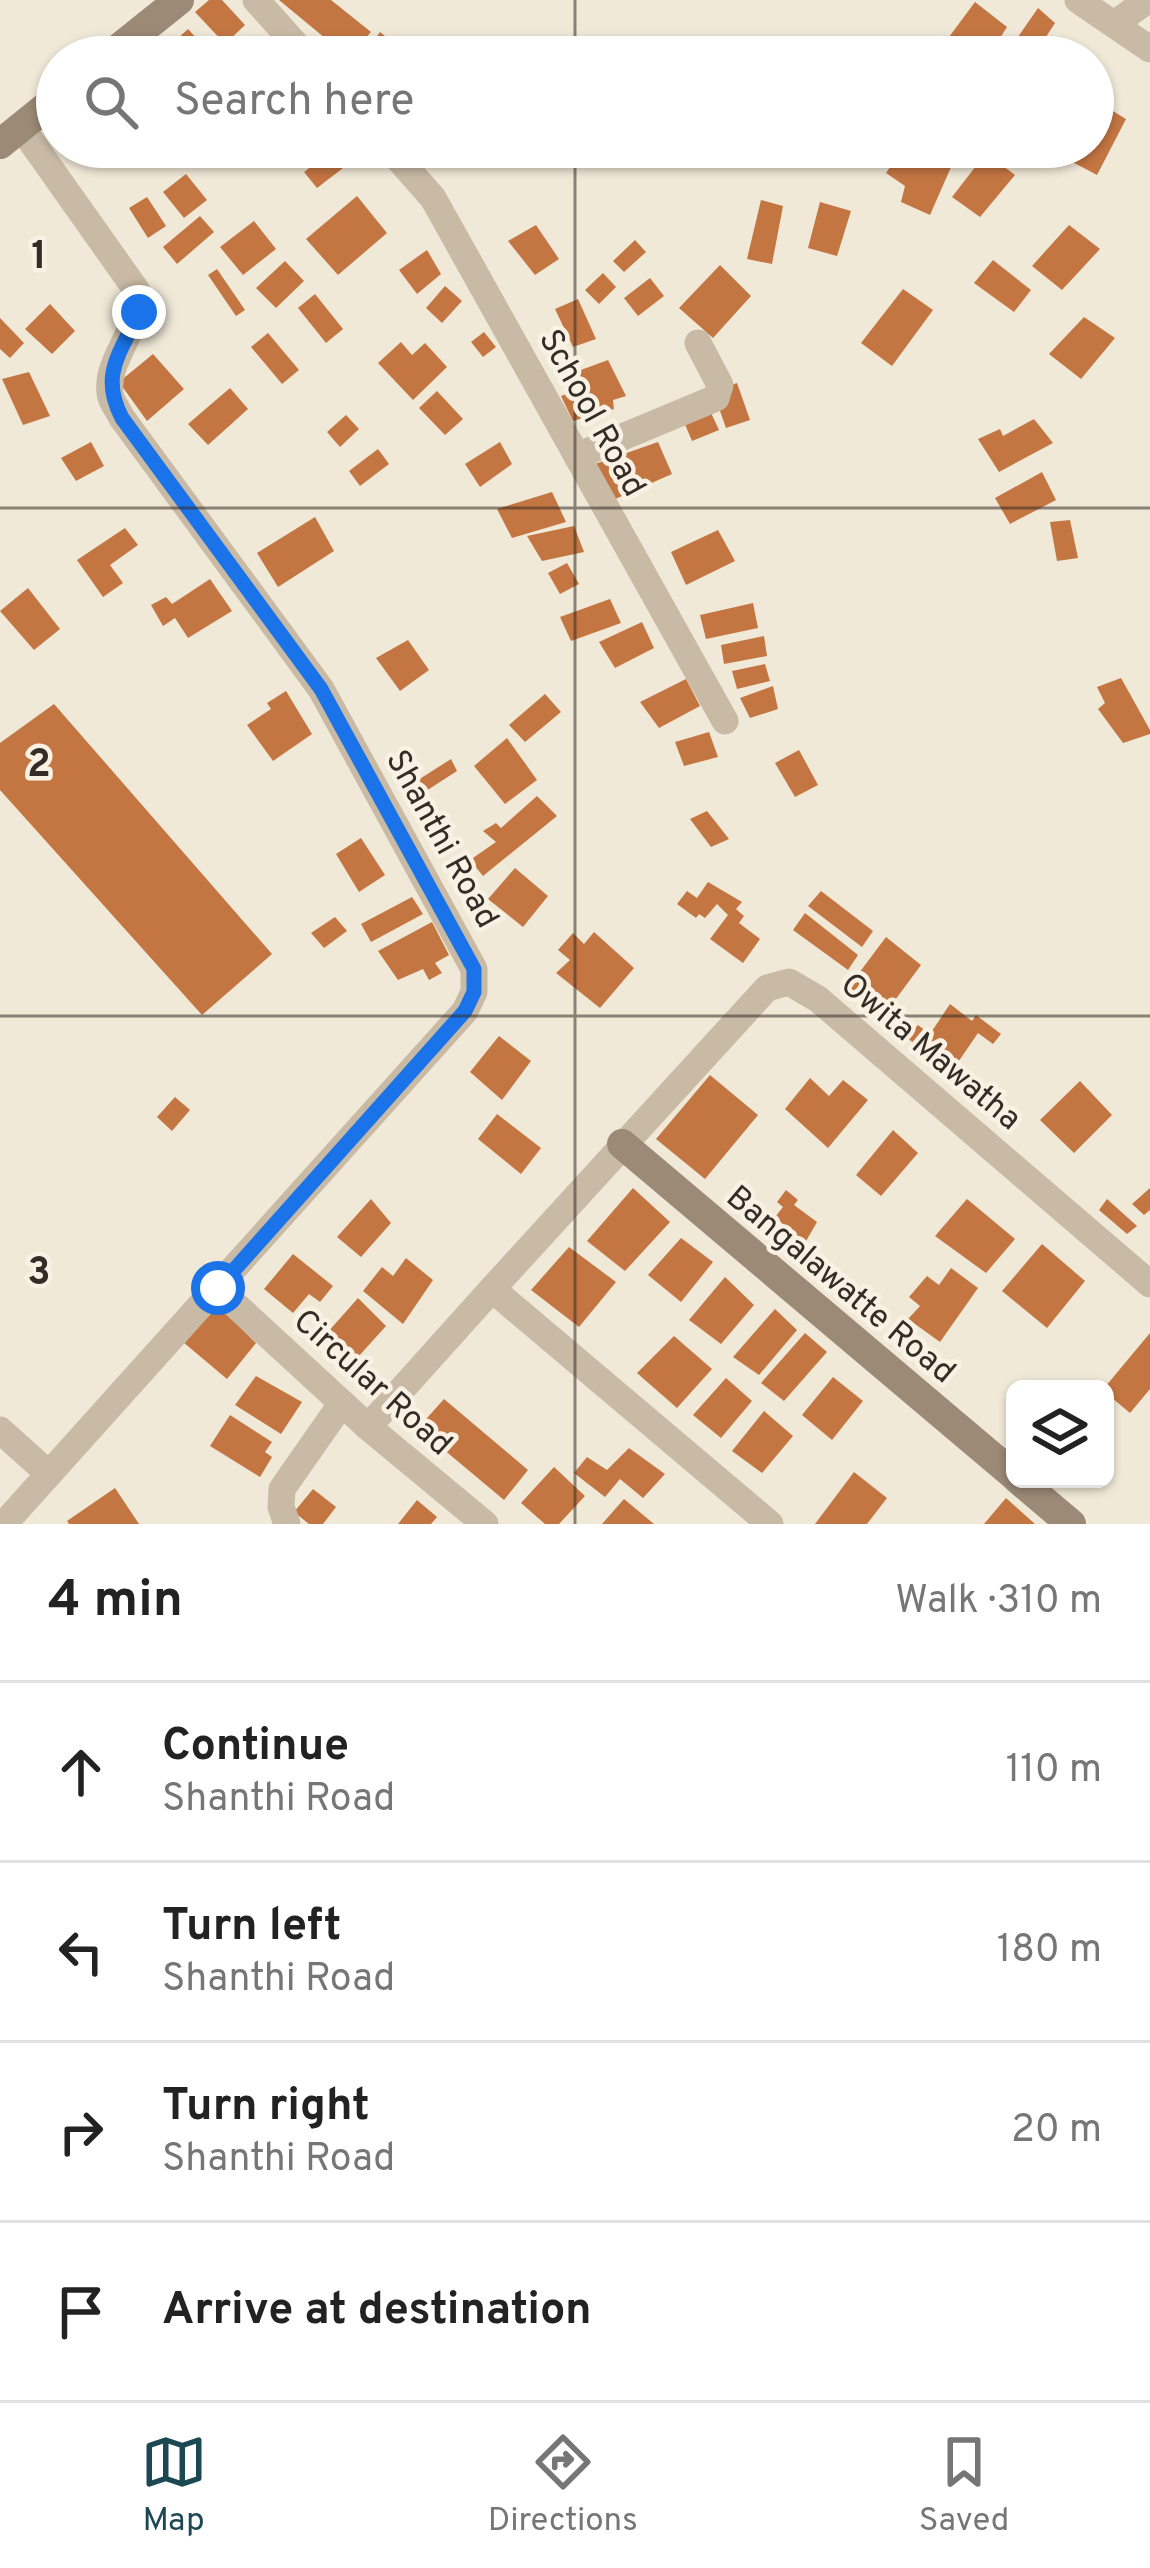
<!DOCTYPE html>
<meta charset="utf-8">
<style>
body{margin:0;font-family:Overpass,sans-serif;background:#f6f6f6;color:#222}
.controls{position:absolute;right:36px;bottom:36px;display:grid;overflow:hidden;border-radius:18px;box-shadow:0 3px 9px #0004}
.controls button{width:108px;height:108px;display:grid;place-items:center;padding:0;border:0;border-bottom:3px solid #e0e0e0;background:#fff;color:#222;font:60px sans-serif}
.stop{position:absolute;width:36px;height:36px;margin:-27px;border:9px solid #1a73e8;border-radius:50%;background:#fff}
.stop.end{background:#1a73e8;border-color:#fff;box-shadow:0 3px 12px #0008}
.list{margin:0;padding:0;list-style:none}
h2{display:flex;justify-content:space-between;align-items:center;height:156px;margin:0;padding:0 48px;font-size:51px}
h2 small{font-size:39px;font-weight:400;color:#767676}
.list li{display:grid;grid-template-columns:78px 1fr auto;gap:36px;align-items:center;box-sizing:border-box;height:180px;padding:0 48px;border-top:3px solid #e0e0e0}
.list b{display:block;font-size:45px;white-space:nowrap}
.list p{margin:0;font-size:39px;white-space:nowrap;color:#767676}
.list em{font-size:39px;font-style:normal;color:#767676}
.icon{flex:none;width:66px;height:66px;fill:none;stroke:currentColor;stroke-width:2;stroke-linecap:round;stroke-linejoin:round}
.map{position:relative;flex:none;width:1150px;height:1524px;overflow:hidden}
.search{position:absolute;background:#fff;box-shadow:0 3px 9px #0004;left:36px;right:36px;top:36px;height:132px;display:flex;align-items:center;gap:30px;box-sizing:border-box;padding:0 42px;border-radius:66px;color:#767676;font-size:45px}
.sheet{height:876px;background:#fff}
nav{display:flex;justify-content:space-around;align-items:center;box-sizing:border-box;height:168px;border-top:3px solid #e0e0e0;background:#fff;font-size:33px;color:#767676}
nav a{display:grid;justify-items:center;gap:6px}
nav .on{color:#1c4854}
.map>svg:first-child{display:block}
.building{fill:#c47642}
.lines{fill:none;stroke-linecap:round;stroke-linejoin:round}
.street{stroke:#c8baa4;stroke-width:27}
.secondary{stroke:#9c8976;stroke-width:30}
.route{stroke:#1a73e8;stroke-width:15}
.grid{fill:none;stroke:#342c26;stroke-width:3;stroke-opacity:0.55}
.labels{text-anchor:middle;stroke-width:9;stroke-linejoin:round;paint-order:stroke}
.street-label{font-size:33px;fill:#342c26;stroke:#f9f2e4}
.grid-label{font-size:39px;text-anchor:middle;font-weight:bold;fill:#342c26;stroke:#f9f2e4;stroke-width:9;stroke-linejoin:round;paint-order:stroke}
</style>
<div class="map">
<svg width="1150" height="1524" viewBox="0 0 1150 1524">
<rect width="100%" height="100%" fill="#f1e9d8"/>
<g class="building">
<path d="M209,0H222L245,25L225,44L195,12Z"/>
<path d="M279,0H331L371,32L348,57Z"/>
<path d="M975,2L1007,27L988,57H978L949,37Z"/>
<path d="M1038,8L1055,23L1033,57H1004Z"/>
<path d="M188,29L214,57H193L177,39Z"/>
<path d="M380,32L411,57H362Z"/>
<path d="M1093,99L1126,119L1097,175L1061,156L1066,147H1093Z"/>
<path d="M904,147L921,156L929,147L955,158L930,215L901,202L905,186L886,173Z"/>
<path d="M334,149L347,165L317,188L304,172Z"/>
<path d="M986,153L1015,175L980,217L952,197Z"/>
<path d="M186,174L207,200L184,218L163,192Z"/>
<path d="M357,196L387,233L338,275L306,239Z"/>
<path d="M147,197L166,226L148,238L129,208Z"/>
<path d="M761,200L783,206L772,264L747,259Z"/>
<path d="M820,202L851,211L837,256L808,248Z"/>
<path d="M200,216L214,232L177,264L163,247Z"/>
<path d="M254,221L276,249L243,275L220,247Z"/>
<path d="M536,225L559,259L535,275L508,241Z"/>
<path d="M1069,225L1100,249L1062,290L1032,266Z"/>
<path d="M635,240L646,252L624,272L613,261Z"/>
<path d="M427,250L441,274L417,294L399,270Z"/>
<path d="M993,260L1031,290L1014,312L974,283Z"/>
<path d="M285,261L304,281L276,308L256,288Z"/>
<path d="M720,265L751,296L713,338L679,308Z"/>
<path d="M217,269L245,310L236,316L208,275Z"/>
<path d="M603,273L616,287L599,304L585,290Z"/>
<path d="M650,278L664,296L638,316L624,298Z"/>
<path d="M445,286L462,301L442,323L426,308Z"/>
<path d="M903,289L933,310L892,366L861,343Z"/>
<path d="M315,294L343,329L326,343L298,308Z"/>
<path d="M578,299L596,339L573,347L555,309Z"/>
<path d="M50,304L75,331L52,354L25,329Z"/>
<path d="M1084,317L1115,338L1081,379L1049,354Z"/>
<path d="M0,318L24,343L10,358L0,349Z"/>
<path d="M484,332L496,347L483,357L471,342Z"/>
<path d="M268,333L299,370L282,384L251,347Z"/>
<path d="M401,342L412,355L425,343L447,367L413,400L378,363Z"/>
<path d="M153,354L184,389L147,421L119,382Z"/>
<path d="M608,360L626,396L613,400L614,409L573,421L561,396L577,390L570,374Z"/>
<path d="M29,372L50,416L23,425L2,379Z"/>
<path d="M737,383L750,420L726,428L713,391Z"/>
<path d="M230,388L248,409L208,445L188,424Z"/>
<path d="M437,391L463,419L445,435L419,408Z"/>
<path d="M705,400L719,430L692,441L679,410Z"/>
<path d="M346,415L359,429L340,447L327,432Z"/>
<path d="M1034,419L1053,443L999,472L978,439L1000,429L1003,436Z"/>
<path d="M91,442L104,466L76,481L61,458Z"/>
<path d="M500,442L512,464L480,487L465,464Z"/>
<path d="M658,442L672,474L613,500L592,465Z"/>
<path d="M378,449L389,464L360,486L349,471Z"/>
<path d="M1042,472L1056,500L1010,524L995,498Z"/>
<path d="M552,492L566,522L512,538L497,509Z"/>
<path d="M315,517L334,551L278,587L257,553Z"/>
<path d="M1070,520L1078,558L1057,561L1050,522Z"/>
<path d="M574,526L584,552L542,561L527,536Z"/>
<path d="M125,528L138,545L110,565L123,583L103,597L77,560Z"/>
<path d="M718,530L735,561L686,585L671,552Z"/>
<path d="M567,563L579,584L560,594L548,573Z"/>
<path d="M210,579L232,611L188,638L175,618L163,626L151,605L166,597L172,604Z"/>
<path d="M28,588L60,629L34,650L0,611Z"/>
<path d="M610,599L621,623L571,641L560,617Z"/>
<path d="M753,603L758,628L706,639L700,615Z"/>
<path d="M642,622L654,648L615,668L599,642Z"/>
<path d="M764,636L767,656L724,664L721,645Z"/>
<path d="M408,640L429,670L400,691L376,658Z"/>
<path d="M765,664L770,681L737,689L732,671Z"/>
<path d="M1121,678L1150,730V734L1123,743L1098,709L1105,703L1097,687Z"/>
<path d="M686,679L700,706L659,728L640,702Z"/>
<path d="M773,686L778,709L750,718L740,698Z"/>
<path d="M286,691L312,734L273,761L247,725L271,709L267,703Z"/>
<path d="M545,694L561,712L525,742L509,725Z"/>
<path d="M54,704L272,954L202,1015L0,790V743Z"/>
<path d="M709,732L718,757L684,766L675,742Z"/>
<path d="M507,738L537,780L505,804L474,766Z"/>
<path d="M799,750L818,785L795,797L775,763Z"/>
<path d="M451,759L457,771L426,791L418,780Z"/>
<path d="M537,796L557,816L483,876L470,860L496,842L483,831L496,823L501,828Z"/>
<path d="M707,811L729,839L711,847L690,819Z"/>
<path d="M361,838L385,875L359,892L336,854Z"/>
<path d="M515,868L548,896L523,927L488,899Z"/>
<path d="M708,882L742,902L736,909L744,916L739,923L760,939L743,963L710,939L728,915L717,904L705,918L699,914L696,918L677,904L687,891L697,898Z"/>
<path d="M821,891L873,931L862,947L808,906Z"/>
<path d="M412,897L423,914L371,942L361,924Z"/>
<path d="M805,913L858,955L848,970L793,930Z"/>
<path d="M335,917L347,931L324,948L311,933Z"/>
<path d="M432,922L449,955L435,963L442,973L429,980L423,969L398,980L378,951Z"/>
<path d="M594,932L634,968L600,1008L556,973L570,960L558,950L573,933L584,944Z"/>
<path d="M886,937L921,965L884,1015L847,989Z"/>
<path d="M950,1004L972,1021L976,1015L1001,1034L993,1044L978,1033L952,1071L907,1038L918,1025L930,1034Z"/>
<path d="M499,1036L531,1061L502,1100L470,1072Z"/>
<path d="M710,1075L758,1115L705,1179L656,1139Z"/>
<path d="M810,1078L829,1096L843,1080L868,1100L828,1148L785,1109Z"/>
<path d="M1080,1081L1112,1115L1074,1153L1040,1120Z"/>
<path d="M175,1097L190,1110L172,1131L157,1117Z"/>
<path d="M497,1114L541,1148L521,1174L478,1139Z"/>
<path d="M893,1130L918,1153L881,1196L856,1175Z"/>
<path d="M633,1188L670,1222L625,1271L587,1241Z"/>
<path d="M1150,1188V1210L1144,1215L1132,1204Z"/>
<path d="M786,1190L798,1200L794,1205L817,1222L798,1255L775,1237L783,1224L775,1217L783,1207L777,1202Z"/>
<path d="M371,1199L391,1223L361,1257L337,1237Z"/>
<path d="M967,1199L1015,1239L986,1273L935,1236Z"/>
<path d="M1107,1199L1137,1226L1127,1234L1099,1210Z"/>
<path d="M681,1238L713,1262L681,1302L648,1275Z"/>
<path d="M1042,1244L1085,1281L1047,1328L1002,1291Z"/>
<path d="M569,1247L616,1282L579,1327L531,1290Z"/>
<path d="M293,1254L333,1286L320,1302L309,1294L293,1313L264,1289Z"/>
<path d="M406,1258L433,1280L403,1324L363,1291L382,1267L393,1276Z"/>
<path d="M951,1268L978,1288L940,1342L908,1319L920,1306L909,1297L927,1276L939,1285Z"/>
<path d="M725,1277L754,1305L721,1344L689,1320Z"/>
<path d="M358,1298L386,1326L349,1367L320,1341Z"/>
<path d="M216,1304L256,1343L227,1379L183,1342Z"/>
<path d="M775,1309L797,1330L759,1375L733,1357Z"/>
<path d="M805,1333L827,1352L784,1401L761,1383Z"/>
<path d="M1150,1333V1389L1130,1413L1105,1392V1387Z"/>
<path d="M674,1336L712,1369L677,1408L637,1373Z"/>
<path d="M256,1376L302,1402L281,1434L235,1405Z"/>
<path d="M833,1377L863,1401L832,1440L802,1415Z"/>
<path d="M726,1378L752,1401L721,1438L693,1415Z"/>
<path d="M444,1399L528,1470L504,1500L418,1428Z"/>
<path d="M764,1411L793,1436L762,1473L732,1451Z"/>
<path d="M230,1415L272,1442L265,1452L272,1457L260,1477L210,1446Z"/>
<path d="M629,1448L665,1474L643,1498L620,1479L605,1497L574,1473L587,1457L607,1470Z"/>
<path d="M554,1467L585,1496L559,1524H545L521,1503Z"/>
<path d="M854,1472L887,1498L867,1524H815Z"/>
<path d="M115,1488L139,1524H69L67,1521Z"/>
<path d="M313,1489L336,1507L323,1524H309L294,1512Z"/>
<path d="M1006,1498L1035,1524H984Z"/>
<path d="M624,1499L654,1524H602Z"/>
<path d="M417,1500L437,1517L431,1524H398Z"/>
</g>
<g class="lines">
<g class="street">
<path d="M256,0L307,57"/>
<path d="M1078,0L1150,49"/>
<path d="M1114,24L1148,0"/>
<path d="M388,147L433,198L725,721"/>
<path d="M577,456L716,398L720,385L698,343"/>
<path d="M218,1289L368,1427L485,1524"/>
<path d="M368,1427L492,1289"/>
<path d="M0,1430L49,1474"/>
<path d="M4,1524L465,1011L474,992V969L321,689L122,418C118,410 110,400 110,392C106,359 141,331 137,291L21,127"/>
<path d="M287,1524L281,1507L282,1489L342,1403"/>
<path d="M770,1524L492,1289L767,988L789,982L818,999L1150,1284"/>
</g>
<g class="secondary">
<path d="M108,57L179,0"/>
<path d="M0,144L57,98"/>
<path d="M622,1144L1015,1476"/>
<path d="M1018,1479L1071,1524"/>
</g>
</g>
<g class="lines">
<path class="route" d="M139,312C121,353 99,374 122,418L321,689L474,969V992L465,1011L218,1288"/>
</g>
<path class="grid" d="M575,0V57M575,147V1524M0,508H1150M0,1016H1150"/>
<g class="labels">
<g class="street-label">
<text transform="translate(594 412) rotate(61)" y="12">School Road</text>
<text transform="translate(444 838) rotate(61)" y="12">Shanthi Road</text>
<text transform="translate(932 1050) rotate(40)" y="12">Owita Mawatha</text>
<text transform="translate(842 1283) rotate(40)" y="12">Bangalawatte Road</text>
<text transform="translate(374 1381) rotate(42)" y="12">Circular Road</text>
</g>
</g>
<g class="grid-label">
<text x="39" y="268">1</text>
<text x="39" y="776">2</text>
<text x="39" y="1284">3</text>
</g>
</svg>
<div class="controls">
<button><svg class="icon" aria-label="layers" viewBox="0 0 24 24"><path d="M12 4l9 5-9 5-9-5zM3 14l9 5 9-5"/></svg></button>
</div>
<div class="stop" style="left:218px;top:1288px"></div>
<div class="stop end" style="left:139px;top:312px"></div>
<div class="search"><svg class="icon" aria-label="search" viewBox="0 0 24 24"><circle cx="10" cy="10" r="6"/><path d="M15 15l6 6"/></svg>Search here</div>
</div>
<section class="sheet">
<h2>4 min<small>Walk · 310 m</small></h2>
<ul class="list">
<li><svg class="icon" aria-label="ahead" viewBox="0 0 24 24"><path d="M12 20V5M6 11l6-6 6 6"/></svg><div><b>Continue</b><p>Shanthi Road</p></div><em>110 m</em></li>
<li><svg class="icon" aria-label="left" viewBox="0 0 24 24"><path d="M17 20v-9H6M10 6l-5 5 5 5"/></svg><div><b>Turn left</b><p>Shanthi Road</p></div><em>180 m</em></li>
<li><svg class="icon" aria-label="right" viewBox="0 0 24 24"><path d="M7 20v-9h11M14 6l5 5-5 5"/></svg><div><b>Turn right</b><p>Shanthi Road</p></div><em>20 m</em></li>
<li><svg class="icon" aria-label="arrive" viewBox="0 0 24 24"><path d="M6 21V4h12l-3 4 3 4H6"/></svg><div><b>Arrive at destination</b></div></li>
</ul>
</section>
<nav>
<a class="on"><svg class="icon" aria-label="map" viewBox="0 0 24 24"><path d="M3 6l6-2 6 2 6-2v14l-6 2-6-2-6 2zM9 4v14M15 6v14"/></svg>Map</a>
<a><svg class="icon" aria-label="directions" viewBox="0 0 24 24"><path d="M12 3l9 9-9 9-9-9zM9 14v-3h6M13 9l2 2-2 2"/></svg>Directions</a>
<a><svg class="icon" aria-label="saved" viewBox="0 0 24 24"><path d="M7 4h10v16l-5-4-5 4z"/></svg>Saved</a>
</nav>
